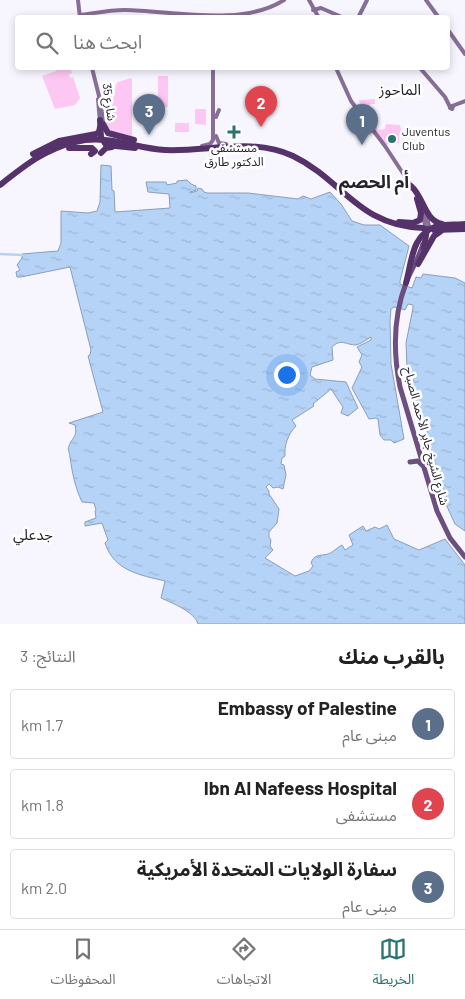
<!DOCTYPE html>
<html lang="ar">
<meta charset="utf-8">
<style>
body{margin:0;font-family:Barlow,"Noto Sans Arabic",sans-serif;background:#f6f6f6;color:#222;direction:rtl}
.you{position:absolute;left:286px;top:374px;width:18px;height:18px;margin:-12px;border:4px solid #fff;border-radius:50%;background:#1a73e8;box-shadow:0 0 0 8px #1a73e833}
.badge{display:grid;place-items:center;width:32px;height:32px;border-radius:50%;background:#297372;color:#fff;font-size:16px;font-weight:700}
.pin{position:absolute;translate:-50% -41px;filter:drop-shadow(0 1px 2px #0008)}
.pin::after{content:'';position:absolute;top:26px;width:18px;height:15px;background:inherit;clip-path:polygon(0 0,100% 0,50% 100%)}
.list{margin:0;padding:0;list-style:none}
h2{display:flex;justify-content:space-between;align-items:center;height:65px;margin:0;padding:0 20px;font-size:21px}
h2 small{font-size:16px;font-weight:400;color:#767676}
.list li{display:grid;grid-template-columns:32px 1fr auto;gap:15px;align-items:center;box-sizing:border-box;height:70px;margin:0 10px 10px;padding:0 10px;border:1px solid #e0e0e0;border-radius:5px}
.list b{display:block;font-size:19px;white-space:nowrap}
.list p{margin:0;font-size:16px;white-space:nowrap;color:#767676}
.list em{font-size:16px;font-style:normal;color:#767676}
.icon{flex:none;width:28px;height:28px;fill:none;stroke:currentColor;stroke-width:2;stroke-linecap:round;stroke-linejoin:round}
.map{position:relative;flex:none;width:465px;height:624px;overflow:hidden;direction:ltr}
.search{position:absolute;background:#fff;box-shadow:0 2px 8px #0003;left:15px;right:15px;top:15px;height:55px;display:flex;align-items:center;gap:12px;box-sizing:border-box;padding:0 18px;border-radius:5px;color:#767676;font-size:19px}
.sheet{height:305px;background:#fff}
nav{display:flex;justify-content:space-around;align-items:center;box-sizing:border-box;height:70px;border-top:1px solid #e0e0e0;background:#fff;font-size:14px;color:#767676}
nav a{display:grid;justify-items:center;gap:2px}
nav .on{color:#297372}
.map>svg:first-child{display:block}
.grass{fill:#fdc7f4}
.water{fill:url(#water-ripples);stroke:#8a9ebb}
.lines{fill:none;stroke-linecap:round;stroke-linejoin:round}
.canal{stroke:#b5d3f7;stroke-width:2.5}
.secondary{stroke:#876e96;stroke-width:4}
.primary{stroke:#6c4e7f;stroke-width:5}
.highway{stroke:#56326a;stroke-width:6}
.poi-dot{fill:#297372;stroke:#fff;stroke-width:2}
.labels{text-anchor:middle;stroke-width:5;stroke-linejoin:round;paint-order:stroke}
.street-label{font-size:12px;fill:#252330;stroke:#fff}
.poi-label{font-size:12px;fill:#252330;stroke:#fff;text-anchor:start}
.quarter-label{font-size:15px;fill:#252330;stroke:#fff}
.district-label{font-size:18px;font-weight:bold;fill:#252330;stroke:#fff}
</style>
<div class="map">
<svg width="465" height="624" viewBox="0 0 465 624">
<defs>
<pattern id="water-ripples" width="26" height="14" patternUnits="userSpaceOnUse" patternTransform="scale(1.25)"><rect width="26" height="14" fill="#b5d3f7"/><path d="M2 4q2-2 4 0t4 0M15 11q2-2 4 0t4 0" fill="none" stroke="#9cb5d4"/></pattern>
</defs>
<rect width="100%" height="100%" fill="#f7f6fe"/>
<g class="grass">
<path d="M59,68H70L72,73L69,75L70,78L73,77L80,98L75,105L55,109L42,76L56,71Z"/>
<rect x="158" y="76" width="10" height="31"/>
<path d="M131,78L132,79V137C120,134 106,134 105,119L112,118V107L116,84L118,82Z"/>
<path d="M114,86L110,108L104,109L101,91Z"/>
<path d="M375,99V104H370V114L367,115L368,122L359,110L361,109L359,100Z"/>
<path d="M195,109H206V125L195,124Z"/>
<path d="M368,122H377V130L385,129L386,124L400,125L402,133L399,134V143L385,145Z"/>
<rect x="175" y="123" width="14" height="9"/>
</g>
<path class="water" d="M101,165L111,166L112,190L114,191L115,212L170,208L169,194L148,192L146,182H166L167,185L177,183V181L187,180L191,184L196,186V190L190,192V193L197,191L198,188L202,189L204,192L207,193H248L298,199L303,196L311,199L330,192L341,204L352,221L364,225H380L409,246L400,281V284L412,288L416,277L421,278L423,274L455,278L465,283V531L455,524L445,502L436,471L434,455L430,448L426,426L416,403L410,381L407,366L406,343L413,308V305L408,304L405,310L394,307L391,309L390,321L391,364L404,439L394,443L391,440H384L380,435L378,419L376,418L369,419L352,388L362,367L359,362L362,355L357,347L371,340V337C367,339 361,344 356,345C346,345 341,338 332,347L333,360L312,367L310,375L315,379L346,382L358,408L348,416L341,413L343,407L331,389L313,404L314,406L292,420L296,426C288,434 284,446 285,456L282,458L281,464L284,465L286,475L283,489L278,487L273,488L269,484L266,487L269,491V494L279,509L277,523L269,532V537L271,540L270,546L273,550L265,558L295,576L309,571L313,566L311,563C314,554 320,556 328,554C332,553 338,547 342,545L345,550L353,545L349,535L363,526L366,531L375,527L379,529L387,525L394,539L419,550L445,539L465,565V624H198C195,612 172,603 161,598L165,581C140,575 114,571 105,543L108,540L102,523L85,526V522L96,518L95,511L96,510L94,503L82,502C75,487 72,472 70,457C70,453 67,450 69,446C72,437 78,437 75,425L69,423L103,412L88,356L90,355L91,350L70,267L21,277H17L16,272L20,270L17,265L22,258V254L58,251L61,243V211L88,213L97,211L100,202Z"/>
<g class="lines">
<path class="canal" d="M0,254L22,255"/>
<g class="secondary">
<path d="M78,0L80,18"/>
<path d="M309,0L319,18"/>
<path d="M426,0L439,18"/>
<path d="M313,10L321,8L344,18"/>
<path d="M80,15C95,13 110,10 125,10C173,11 242,27 284,0"/>
<path d="M74,17L77,18"/>
<path d="M358,18L367,0"/>
<path d="M448,30L465,54"/>
<path d="M92,68L101,104L103,123"/>
<path d="M336,68L351,101L385,146L412,187"/>
<path d="M420,68L445,97L450,107"/>
<path d="M98,99L100,122"/>
<path d="M451,106L453,107L452,109L450,108Z"/>
<path d="M452,106L465,101"/>
<path d="M216,117L219,110"/>
<path d="M365,129L366,124"/>
<path d="M216,136L219,143L226,144"/>
<path d="M202,146L210,144L213,140V68"/>
<path d="M426,213L429,226"/>
<path d="M423,214L425,226"/>
</g>
<g class="primary">
<path d="M423,244C419,258 411,270 406,283C393,317 393,352 400,387L437,511L450,538L465,557"/>
<path d="M410,462L418,461L422,465"/>
</g>
<g class="highway">
<path d="M100,120L101,137L106,145L135,148"/>
<path d="M103,124L108,133L134,140"/>
<path d="M69,148H92L95,151L91,154"/>
<path d="M101,153L106,148L112,147"/>
<path d="M33,154L59,141L96,134L99,132L100,127"/>
<path d="M0,185C24,166 45,149 75,142C108,134 133,148 165,150C208,152 252,137 293,156C343,180 358,226 423,228"/>
<path d="M411,186C424,197 424,220 442,224"/>
<path d="M399,222L413,223L420,220L421,213L417,199"/>
<path d="M434,230L465,229"/>
<path d="M424,248L427,229"/>
<path d="M418,264L434,236L441,231"/>
<path d="M406,283C412,262 411,234 437,226C446,224 456,225 465,224"/>
</g>
</g>
<g class="poi-dot">
<path d="M231.5 124.5h5v5h5v5h-5v5h-5v-5h-5v-5h5z"/>
<circle cx="392" cy="139" r="5"/>
</g>
<g class="labels">
<g class="street-label">
<text transform="translate(109 102) rotate(82)" y="4">شارع 35</text>
<text transform="translate(426 436) rotate(75)" y="4">شارع الشيخ جابر الأحمد الصباح</text>
</g>
<g class="poi-label">
<text x="402" y="136">Juventus<tspan x="402" dy="14">Club</tspan></text>
<text x="234" y="152" text-anchor="middle">مستشفى<tspan x="234" dy="14">الدكتور طارق</tspan></text>
</g>
<g class="quarter-label">
<text x="400" y="95">الماحوز</text>
<text x="33" y="540">جدعلي</text>
</g>
<g class="district-label">
<text x="374" y="188">أم الحصم</text>
</g>
</g>
</svg>
<div class="you"></div>
<div class="pin badge" style="left:362px;top:145px;background:#5c6f8a">1</div>
<div class="pin badge" style="left:261px;top:127px;background:#e0444e">2</div>
<div class="pin badge" style="left:149px;top:135px;background:#5c6f8a">3</div>
<div class="search"><svg class="icon" aria-label="search" viewBox="0 0 24 24"><circle cx="10" cy="10" r="6"/><path d="M15 15l6 6"/></svg>ابحث هنا</div>
</div>
<section class="sheet">
<h2>بالقرب منك<small>النتائج: 3</small></h2>
<ul class="list">
<li><span class="badge" style="background:#5c6f8a">1</span><div><b>Embassy of Palestine</b><p>مبنى عام</p></div><em>1.7 km</em></li>
<li><span class="badge" style="background:#e0444e">2</span><div><b>Ibn Al Nafeess Hospital</b><p>مستشفى</p></div><em>1.8 km</em></li>
<li><span class="badge" style="background:#5c6f8a">3</span><div><b>سفارة الولايات المتحدة الأمريكية</b><p>مبنى عام</p></div><em>2.0 km</em></li>
</ul>
</section>
<nav>
<a class="on"><svg class="icon" aria-label="map" viewBox="0 0 24 24"><path d="M3 6l6-2 6 2 6-2v14l-6 2-6-2-6 2zM9 4v14M15 6v14"/></svg>الخريطة</a>
<a><svg class="icon" aria-label="directions" viewBox="0 0 24 24"><path d="M12 3l9 9-9 9-9-9zM9 14v-3h6M13 9l2 2-2 2"/></svg>الاتجاهات</a>
<a><svg class="icon" aria-label="saved" viewBox="0 0 24 24"><path d="M7 4h10v16l-5-4-5 4z"/></svg>المحفوظات</a>
</nav>
